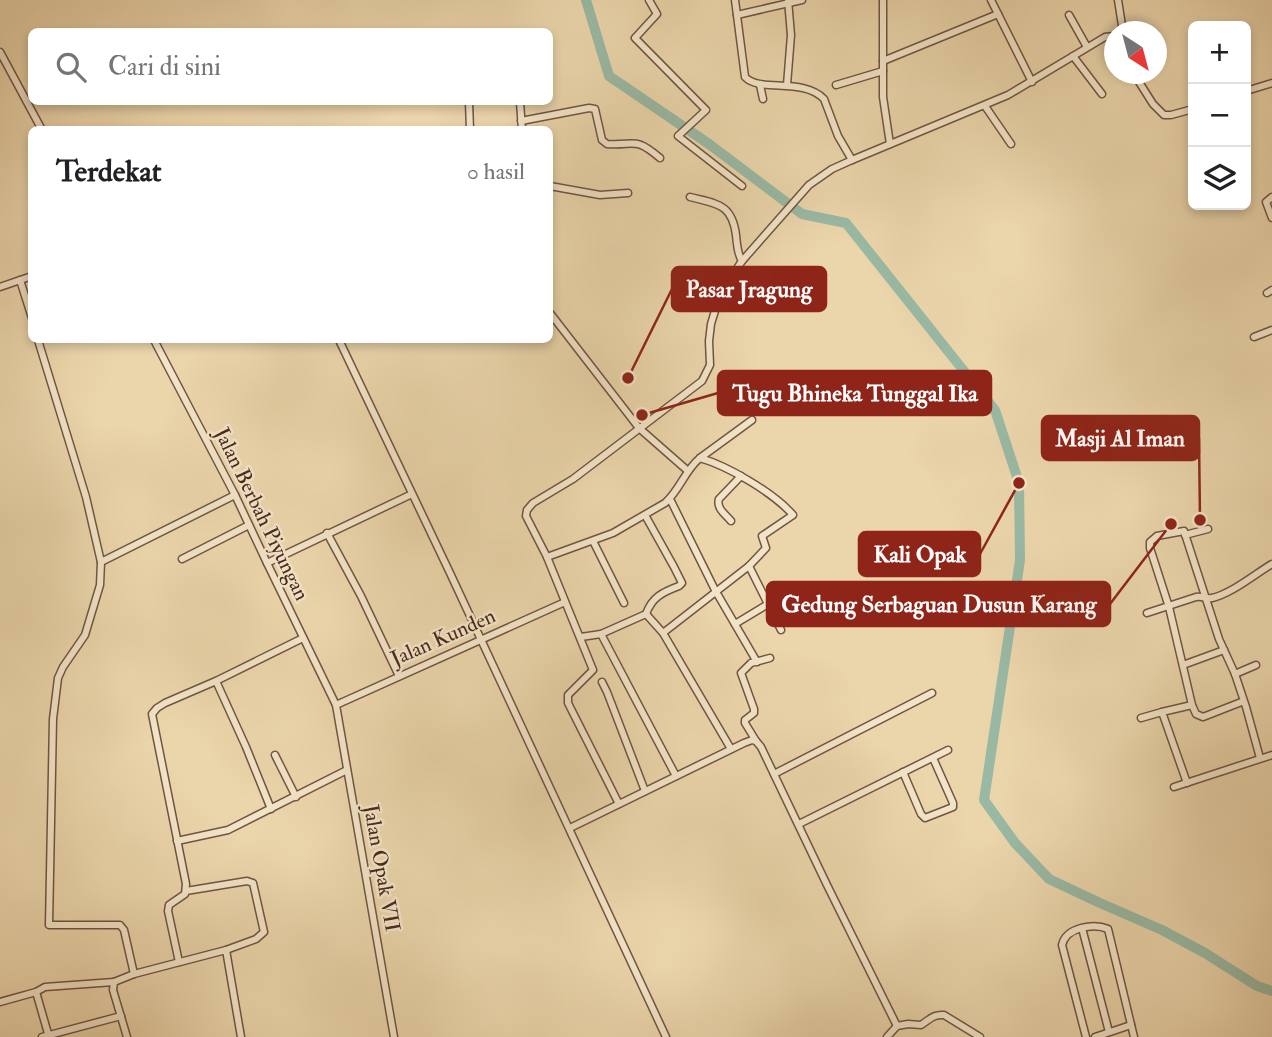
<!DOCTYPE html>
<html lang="id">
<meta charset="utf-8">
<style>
body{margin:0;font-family:"IM FELL Double Pica",serif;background:#f2f2f2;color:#202124}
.controls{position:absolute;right:21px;top:21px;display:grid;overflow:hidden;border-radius:10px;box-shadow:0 4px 10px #0003}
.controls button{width:63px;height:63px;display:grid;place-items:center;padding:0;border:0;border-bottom:2px solid #e0e0e0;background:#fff;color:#202124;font:35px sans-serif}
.compass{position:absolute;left:1104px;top:21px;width:63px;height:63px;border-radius:50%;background:#fff;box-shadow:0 4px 10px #0003;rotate:144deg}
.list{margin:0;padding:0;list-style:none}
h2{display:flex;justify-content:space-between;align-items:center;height:91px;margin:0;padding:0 28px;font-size:30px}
h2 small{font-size:23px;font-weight:400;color:#757577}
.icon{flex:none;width:38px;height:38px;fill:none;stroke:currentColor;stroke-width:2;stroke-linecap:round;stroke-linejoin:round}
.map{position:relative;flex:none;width:1272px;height:1037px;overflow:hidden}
.search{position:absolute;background:#fff;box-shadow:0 4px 10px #0003;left:28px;top:28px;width:525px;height:77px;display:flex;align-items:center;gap:18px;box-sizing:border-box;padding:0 24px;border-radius:10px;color:#757577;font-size:26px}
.panel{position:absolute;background:#fff;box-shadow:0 4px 10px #0003;left:28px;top:126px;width:525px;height:217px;border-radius:10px}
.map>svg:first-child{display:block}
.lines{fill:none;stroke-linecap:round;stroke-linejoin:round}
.river{stroke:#99b9a4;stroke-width:10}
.minor-casing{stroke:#715540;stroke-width:9}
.minor{stroke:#f2e4c8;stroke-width:6}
.labels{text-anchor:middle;stroke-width:5;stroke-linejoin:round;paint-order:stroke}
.street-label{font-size:21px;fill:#482a1d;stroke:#f2e4c8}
.leader{fill:none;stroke:#8f2418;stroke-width:2.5}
.callout-dot{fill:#8f2418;stroke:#f2e4c8;stroke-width:2.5}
.callout{fill:#8f2418;stroke:#8f2418;stroke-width:2.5}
.callout-label{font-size:23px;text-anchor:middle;font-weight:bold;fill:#fff}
</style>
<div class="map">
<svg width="1272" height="1037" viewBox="0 0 1272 1037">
<rect width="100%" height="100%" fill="#ebd5ab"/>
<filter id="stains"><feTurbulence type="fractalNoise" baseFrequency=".00286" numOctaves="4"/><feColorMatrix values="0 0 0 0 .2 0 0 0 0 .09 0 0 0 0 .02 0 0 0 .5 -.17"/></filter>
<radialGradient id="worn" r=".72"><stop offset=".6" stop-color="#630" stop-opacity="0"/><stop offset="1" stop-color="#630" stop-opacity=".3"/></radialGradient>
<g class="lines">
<path class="river" d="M586,0L609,76L709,144L802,214L846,223L995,410L1019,483L1020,560L984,800L1015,843L1049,879L1100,903L1162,930L1205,953L1257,986L1272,991"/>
<defs>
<g id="minor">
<path d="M649,0L657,14L635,38L706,110L678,136L742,186"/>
<path d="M735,0L745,77C760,93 803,77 824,99L838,136L852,160"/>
<path d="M883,0V97L890,144"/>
<path d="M991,0L1032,82"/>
<path d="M1118,0L1123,32"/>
<path d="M737,15L802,0"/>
<path d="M1069,15L1087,47"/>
<path d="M0,52L42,130"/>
<path d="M1073,56L1102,94"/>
<path d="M883,61L998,14"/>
<path d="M1134,74L1153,104L1164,115H1171L1193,109"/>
<path d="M760,85L763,99"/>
<path d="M787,85L791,35L788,0"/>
<path d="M836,85L883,71"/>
<path d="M1246,91L1272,83"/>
<path d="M469,102L470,130"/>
<path d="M520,102L522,130"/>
<path d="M985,106L1011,144"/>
<path d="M521,121L589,108L595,109L602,140L607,144C636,146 634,136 660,158"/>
<path d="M550,186L600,195L628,193"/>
<path d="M690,197C716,204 732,203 736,235C737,244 737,253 742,261"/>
<path d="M1272,197L1266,202L1272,218"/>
<path d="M20,280L32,318"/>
<path d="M0,287L32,276"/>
<path d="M1267,293L1272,290"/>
<path d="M550,313L639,428L688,471"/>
<path d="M1254,337L1272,330"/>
<path d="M38,340L86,497L101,562L100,585L85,635L63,667L58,678L53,719L49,925H120L124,930L134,974"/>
<path d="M154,340L235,495L267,563L336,705L394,1037"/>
<path d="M339,340L450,573L666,1037"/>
<path d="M700,458L752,420"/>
<path d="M670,499L715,590L757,662"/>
<path d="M645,515L674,567L682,583L679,586C663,592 652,597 646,614"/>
<path d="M731,521C725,514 716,508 719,499L741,476"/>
<path d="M327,533L361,596L399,676"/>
<path d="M1185,535L1208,529"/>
<path d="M593,541L624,603"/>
<path d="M547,557L613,533L665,503C680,490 685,470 700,458C728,466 774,493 793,515L762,536L766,548L749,566L663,633"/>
<path d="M182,559L249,525"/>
<path d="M101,562L235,495"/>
<path d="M267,563L412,494"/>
<path d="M749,566L781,630"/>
<path d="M1147,613L1196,597C1202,596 1207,599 1212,598C1231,594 1255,574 1272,564"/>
<path d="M735,624L768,604"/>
<path d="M601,634L676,776"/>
<path d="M581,637L601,634L646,614L663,633L731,749"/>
<path d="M1183,665L1224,650"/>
<path d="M1235,674L1256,665"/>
<path d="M216,681L246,747L271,809"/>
<path d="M602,682L607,692L645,791"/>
<path d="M1244,701L1203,717L1196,714L1192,705L1169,607L1150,548V542L1157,536L1184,531L1219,639L1235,674L1246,707L1260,758"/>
<path d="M336,705L565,602"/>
<path d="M1162,712L1192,705"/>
<path d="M1141,718L1162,712L1187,783"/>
<path d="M756,741L745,723V720L754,713V709L741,673L751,663L770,658"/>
<path d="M275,755L296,797"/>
<path d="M903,772L921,814L925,818L953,807V803L933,758"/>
<path d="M774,774L932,693"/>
<path d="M1174,787L1272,755"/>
<path d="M619,804L568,703V695L593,670L547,557L526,516L527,510L533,503L573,479L702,381L710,365L709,341L711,324L717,304L726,285L742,261L809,185L832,169L852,160L1008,95L1105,37L1114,36"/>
<path d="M799,824L948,750"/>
<path d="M570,828L744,743L752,740L756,741L761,747L827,885L897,1026"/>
<path d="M177,841L228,830L347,770"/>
<path d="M186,891L247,881L253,883L264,932L256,939L226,950"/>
<path d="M1082,928L1109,1032"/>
<path d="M179,962L168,911L169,905L185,894L186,884L152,714L157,708L165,703L216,681L303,638"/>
<path d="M36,992L49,1037"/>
<path d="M0,1002L36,992L45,987L114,982"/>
<path d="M42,1037L121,1016"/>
<path d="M127,1037L113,990L114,982L134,974L226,950L241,1037"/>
<path d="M887,1037L897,1026L908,1024L921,1025C929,1020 933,1014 944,1015L980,1037"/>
<path d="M1086,1037L1062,945C1066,927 1094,923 1108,929L1134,1037"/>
<path d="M1095,1037L1131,1025"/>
</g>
</defs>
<use href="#minor" class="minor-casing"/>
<use href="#minor" class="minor"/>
</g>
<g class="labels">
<g class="street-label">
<text transform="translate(262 514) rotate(64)" y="7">Jalan Berbah Piyungan</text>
<text transform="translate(443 637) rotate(-24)" y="7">Jalan Kunden</text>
<text transform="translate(382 868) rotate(80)" y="7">Jalan Opak VII</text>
</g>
</g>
<path class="leader" d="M628 378L672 289M642 415L718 393M1200 520L1199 438M1019 483L980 554M1171 524L1110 604"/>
<g class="callout-dot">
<circle cx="628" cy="378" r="7"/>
<circle cx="642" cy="415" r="7"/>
<circle cx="1200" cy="520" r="7"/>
<circle cx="1019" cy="483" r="7"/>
<circle cx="1171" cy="524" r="7"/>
</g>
<g class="callout">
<rect x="672" y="267" width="154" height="44" rx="7"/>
<rect x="718" y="371" width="273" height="44" rx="7"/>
<rect x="1042" y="416" width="157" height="44" rx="7"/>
<rect x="859" y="532" width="121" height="44" rx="7"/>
<rect x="767" y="582" width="343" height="44" rx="7"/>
</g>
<g class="callout-label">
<text x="749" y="297">Pasar Jragung</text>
<text x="855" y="401">Tugu Bhineka Tunggal Ika</text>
<text x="1120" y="446">Masji Al Iman</text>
<text x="920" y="562">Kali Opak</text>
<text x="939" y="612">Gedung Serbaguan Dusun Karang</text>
</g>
<rect width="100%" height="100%" filter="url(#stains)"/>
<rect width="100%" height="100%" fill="url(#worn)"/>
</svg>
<div class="controls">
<button>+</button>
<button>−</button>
<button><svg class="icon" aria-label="layers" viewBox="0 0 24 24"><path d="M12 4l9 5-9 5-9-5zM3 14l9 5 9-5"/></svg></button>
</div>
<svg class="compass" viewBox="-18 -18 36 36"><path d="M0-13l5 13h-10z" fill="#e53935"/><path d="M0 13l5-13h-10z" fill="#757577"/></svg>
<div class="search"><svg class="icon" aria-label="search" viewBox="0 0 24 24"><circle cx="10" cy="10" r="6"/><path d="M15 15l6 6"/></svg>Cari di sini</div>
<section class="panel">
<h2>Terdekat<small>0 hasil</small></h2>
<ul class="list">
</ul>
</section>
</div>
